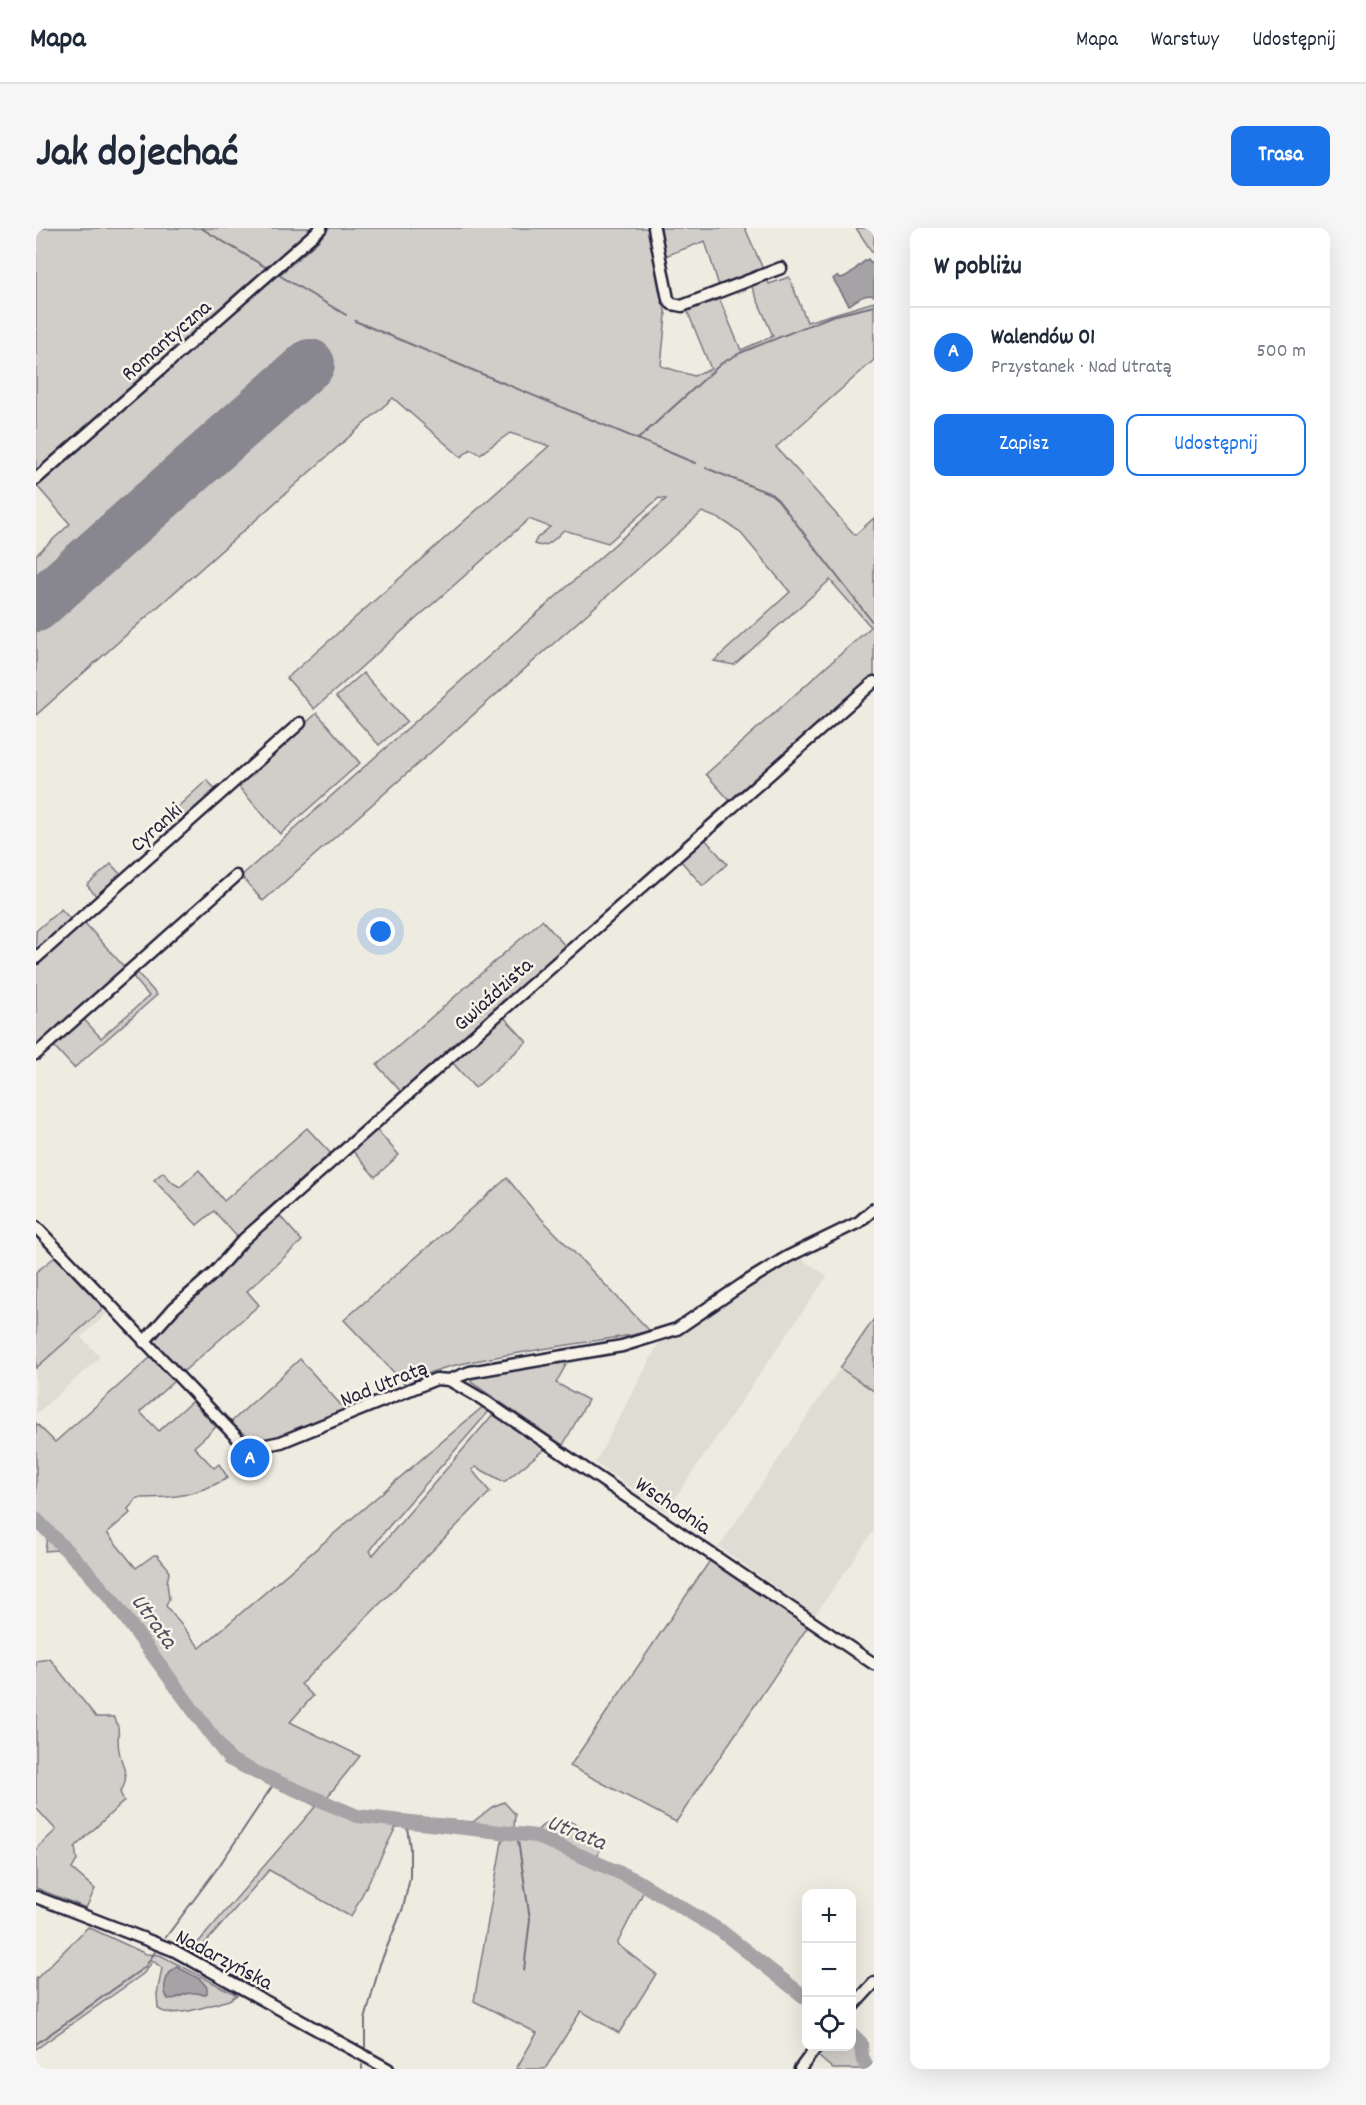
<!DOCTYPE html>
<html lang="pl">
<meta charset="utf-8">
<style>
body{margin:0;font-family:Dekko,sans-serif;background:#f6f6f7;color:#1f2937}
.controls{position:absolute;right:18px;bottom:18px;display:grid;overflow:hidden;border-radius:12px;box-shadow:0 6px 24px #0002}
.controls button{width:54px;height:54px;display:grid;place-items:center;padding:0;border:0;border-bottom:2px solid #e0e1e3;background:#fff;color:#1f2937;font:30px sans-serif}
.you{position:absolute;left:345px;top:704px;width:21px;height:21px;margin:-15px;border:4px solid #fff;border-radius:50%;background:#1a73e8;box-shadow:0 0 0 9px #1a73e833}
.badge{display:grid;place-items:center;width:39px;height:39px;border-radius:50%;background:#1a73e8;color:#fff;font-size:20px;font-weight:700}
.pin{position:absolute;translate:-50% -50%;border:3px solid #fff;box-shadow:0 2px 6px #0006}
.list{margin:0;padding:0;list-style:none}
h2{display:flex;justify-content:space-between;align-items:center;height:78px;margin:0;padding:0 24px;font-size:26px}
h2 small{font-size:20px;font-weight:400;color:#747a83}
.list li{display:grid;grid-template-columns:39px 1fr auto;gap:18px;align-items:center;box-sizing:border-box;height:90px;padding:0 24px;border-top:2px solid #e0e1e3}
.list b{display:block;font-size:22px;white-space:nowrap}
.list p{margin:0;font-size:20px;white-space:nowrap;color:#747a83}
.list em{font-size:20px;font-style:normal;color:#747a83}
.actions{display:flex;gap:12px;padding:18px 24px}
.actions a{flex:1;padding:14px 0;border:2px solid #1a73e8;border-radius:12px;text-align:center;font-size:21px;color:#1a73e8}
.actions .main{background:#1a73e8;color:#fff}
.icon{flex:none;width:33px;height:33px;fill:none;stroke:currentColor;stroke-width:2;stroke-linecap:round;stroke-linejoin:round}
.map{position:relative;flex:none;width:838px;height:1841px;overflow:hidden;border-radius:12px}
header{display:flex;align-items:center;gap:36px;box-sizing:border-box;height:84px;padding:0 30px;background:#fff;border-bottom:2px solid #e0e1e3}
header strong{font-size:28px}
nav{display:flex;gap:33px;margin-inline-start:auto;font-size:21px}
.intro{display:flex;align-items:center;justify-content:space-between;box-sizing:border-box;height:144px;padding:0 36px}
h1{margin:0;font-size:42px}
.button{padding:15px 27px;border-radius:12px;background:#1a73e8;color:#fff;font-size:21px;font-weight:700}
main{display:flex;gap:36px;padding:0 36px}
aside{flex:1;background:#fff;border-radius:12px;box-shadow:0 6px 24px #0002}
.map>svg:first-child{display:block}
.built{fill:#dfdcd4}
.green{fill:#d1cdc9;stroke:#7a7882;stroke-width:1.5}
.water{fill:#a6a3a6;stroke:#716f7b;stroke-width:1.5}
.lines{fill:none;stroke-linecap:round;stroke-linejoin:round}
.stream{stroke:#716f7b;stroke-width:2}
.river{stroke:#a6a3a6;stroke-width:14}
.runway{stroke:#88868e;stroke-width:50}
.minor-casing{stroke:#22223b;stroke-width:15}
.minor{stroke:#f7f3e8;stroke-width:10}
.labels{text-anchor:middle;stroke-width:5;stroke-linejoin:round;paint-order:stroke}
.street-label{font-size:22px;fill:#22223b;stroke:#f7f3e8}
.water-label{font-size:24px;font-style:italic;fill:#504f60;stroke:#f7f3e8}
</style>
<header>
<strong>Mapa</strong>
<nav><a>Mapa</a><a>Warstwy</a><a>Udostępnij</a></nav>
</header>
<div class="intro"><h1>Jak dojechać</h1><a class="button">Trasa</a></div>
<main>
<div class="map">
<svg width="838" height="1841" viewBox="0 0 838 1841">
<rect width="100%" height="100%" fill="#eeebe1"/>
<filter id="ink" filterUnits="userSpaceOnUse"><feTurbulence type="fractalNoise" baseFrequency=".0167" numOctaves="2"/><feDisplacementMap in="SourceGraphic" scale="12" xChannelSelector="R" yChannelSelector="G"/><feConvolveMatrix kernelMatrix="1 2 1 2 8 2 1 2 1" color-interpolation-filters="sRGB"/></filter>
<g filter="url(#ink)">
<g class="built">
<path d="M761,1028L791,1048L630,1283L559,1235L625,1111L643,1107L693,1070Z"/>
<path d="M68,1080L72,1085L45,1109L64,1129L0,1186V1140Z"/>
<path d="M804,1140L838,1163V1302L779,1387L683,1319Z"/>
</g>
<g class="green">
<path d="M0,0H281L236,39L233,38L0,246Z"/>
<path d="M288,0H612L630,87L625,138L658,148L675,141L651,82L683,70L705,122L737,108L715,57L731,50L733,56L753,49L771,94L838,74V132L740,219L819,307L838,290V448L695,574L670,546L835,399L794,352L698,437L678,433L754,364L703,303L686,292L666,284L227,673L205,648L630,271L623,270L572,315L528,302C519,310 511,322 498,316L501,310L514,299L493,291L278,481L251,450L513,218L474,205L444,226L435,221L425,229L357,170L0,487V327L34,296L1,258Z"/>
<path d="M623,0H709L727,41L683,58L669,13L629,28Z"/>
<path d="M820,0H838V27Z"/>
<path d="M327,445L371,493L343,517L300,469Z"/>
<path d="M281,485L324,535L244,606L201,557Z"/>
<path d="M171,552L181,563L133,605L124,595Z"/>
<path d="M668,610L691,636L667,658L644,632Z"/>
<path d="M75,636L85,647L61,669L51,657Z"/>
<path d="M25,681L35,692L0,723V703Z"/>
<path d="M506,692L531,720L367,866L341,837Z"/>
<path d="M47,693L90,741L0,822V735Z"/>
<path d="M99,742L121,767L38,840L16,816L46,789L65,810L113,768L95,746Z"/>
<path d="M467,788L491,814L439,860L416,834Z"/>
<path d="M271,900L297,928L203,1011L178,983L161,997L118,952L127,944L137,955L144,959L163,942L188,973Z"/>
<path d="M340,901L363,927L339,949L316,922Z"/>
<path d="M471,950L498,983L614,1103L596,1107C545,1115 494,1122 444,1132C419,1137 391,1142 370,1157L308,1092Z"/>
<path d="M243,987L266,1013L211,1063L223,1077L147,1144L116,1111L126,1096L217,1009Z"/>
<path d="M19,1029L68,1080L0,1140V1044Z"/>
<path d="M838,1091V1163L804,1140Z"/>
<path d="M115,1129L138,1153L104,1184L123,1203L156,1173L180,1199L158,1219L178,1240L183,1236L192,1250C158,1268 139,1270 101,1270L92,1281L94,1285L71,1305L100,1340L118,1327H121L132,1340L133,1345L131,1354L133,1371L130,1378L164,1420L449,1177L455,1181L348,1304L334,1323L337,1327L459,1184L511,1219L468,1254L440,1239L436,1242L454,1264L265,1456L277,1468L254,1494L324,1528L288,1573L321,1584L437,1594L456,1579L468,1574L479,1586L478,1600L500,1604C503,1601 507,1596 511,1595C532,1585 553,1603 565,1619L560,1632L603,1652L686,1702L770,1764V1778L678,1705L655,1689L608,1663L581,1716L620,1746L583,1805L545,1783L509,1841H480L501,1805L438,1773L467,1608L422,1602L360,1599L315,1689L233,1642L159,1727L154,1724L280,1578L191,1533L75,1376L34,1332L21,1322L9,1323L11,1309L0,1298V1195L19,1214Z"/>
<path d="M264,1131L311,1184L227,1214L212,1208L194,1195Z"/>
<path d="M532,1133L520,1155L552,1172L527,1217L435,1154V1149Z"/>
<path d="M675,1331L773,1397L640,1594L534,1538Z"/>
<path d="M14,1431L60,1489H78C86,1502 80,1509 83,1522C85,1538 96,1549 84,1564L88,1573L39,1619L41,1632L36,1641L59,1661L50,1680L0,1660V1621L20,1602L0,1580V1433Z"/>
<path d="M52,1699L110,1726L124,1727L201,1767L193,1772C177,1776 132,1793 122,1780L121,1766L126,1740L117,1733L107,1746L0,1821V1751Z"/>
<path d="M816,1810L822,1815L823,1832L829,1841H797L782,1828L790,1819L816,1818Z"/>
</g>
<g class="water">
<path d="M832,31L838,38V68C829,65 821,72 813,77L797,51L801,48L805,50C817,47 821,37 832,31Z"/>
<path d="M141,1739L164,1751L171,1759V1765L168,1767C148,1760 146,1772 132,1771C125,1761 130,1744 141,1739Z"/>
</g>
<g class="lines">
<g class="stream">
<path d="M165,0L231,40"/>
<path d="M241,46L310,87"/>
<path d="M243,47L283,12"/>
<path d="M319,93L659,235"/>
<path d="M602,211L686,135L704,125L796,88L838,78"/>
<path d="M670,240L735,266L742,272L838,396"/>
<path d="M481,1606L494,1691L488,1742"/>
<path d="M130,1709L183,1638L239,1554"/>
<path d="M0,1816L109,1739L119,1724"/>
<path d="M329,1819V1792L344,1736L367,1680L374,1650V1620L370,1592"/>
<path d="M326,1841V1837"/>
</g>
<g class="river">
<path d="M0,1291L49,1341L77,1373L193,1531L223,1546"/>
<path d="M228,1548L321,1588L500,1608L600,1652L685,1703L770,1770"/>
<path d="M816,1806L825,1815L826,1828L832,1841"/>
</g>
<path class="runway" d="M0,379L274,136"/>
<defs>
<g id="minor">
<path d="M618,0L632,71L636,76L646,78L745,40"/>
<path d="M0,251L285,0"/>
<path d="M0,730L264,495"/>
<path d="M0,826L200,648"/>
<path d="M0,999L206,1215L216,1220L245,1214L400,1151L413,1152L434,1144L586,1118L641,1101L710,1054L751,1029L823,994L838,981"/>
<path d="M108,1114L138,1080L177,1046L208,1011L838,454"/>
<path d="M413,1152L446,1171L838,1436"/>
<path d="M0,1669L137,1722L352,1841"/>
<path d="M816,1779L838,1755"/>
<path d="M764,1841L781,1818"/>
</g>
</defs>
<use href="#minor" class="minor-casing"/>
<use href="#minor" class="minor"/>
</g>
</g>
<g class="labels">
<g class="street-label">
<text transform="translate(129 111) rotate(-41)" y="8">Romantyczna</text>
<text transform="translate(119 598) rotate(-42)" y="8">Cyranki</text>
<text transform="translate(456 765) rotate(-42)" y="8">Gwiaździsta</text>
<text transform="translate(347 1154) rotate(-22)" y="8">Nad Utratą</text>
<text transform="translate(638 1276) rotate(34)" y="8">Wschodnia</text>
<text transform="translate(189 1730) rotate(28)" y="8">Nadarzyńska</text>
</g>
<g class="water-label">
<text transform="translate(119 1392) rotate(54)" y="8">Utrata</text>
<text transform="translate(541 1603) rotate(22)" y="8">Utrata</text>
</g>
</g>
</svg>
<div class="controls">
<button>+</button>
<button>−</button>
<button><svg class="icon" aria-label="locate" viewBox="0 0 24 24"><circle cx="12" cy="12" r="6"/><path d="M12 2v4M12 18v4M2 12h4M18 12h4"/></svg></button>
</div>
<div class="you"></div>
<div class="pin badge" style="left:214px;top:1230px">A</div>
</div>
<aside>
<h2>W pobliżu<small></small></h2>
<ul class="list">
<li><span class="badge">A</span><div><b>Walendów 01</b><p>Przystanek · Nad Utratą</p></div><em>500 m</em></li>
</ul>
<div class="actions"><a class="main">Zapisz</a><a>Udostępnij</a></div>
</aside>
</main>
